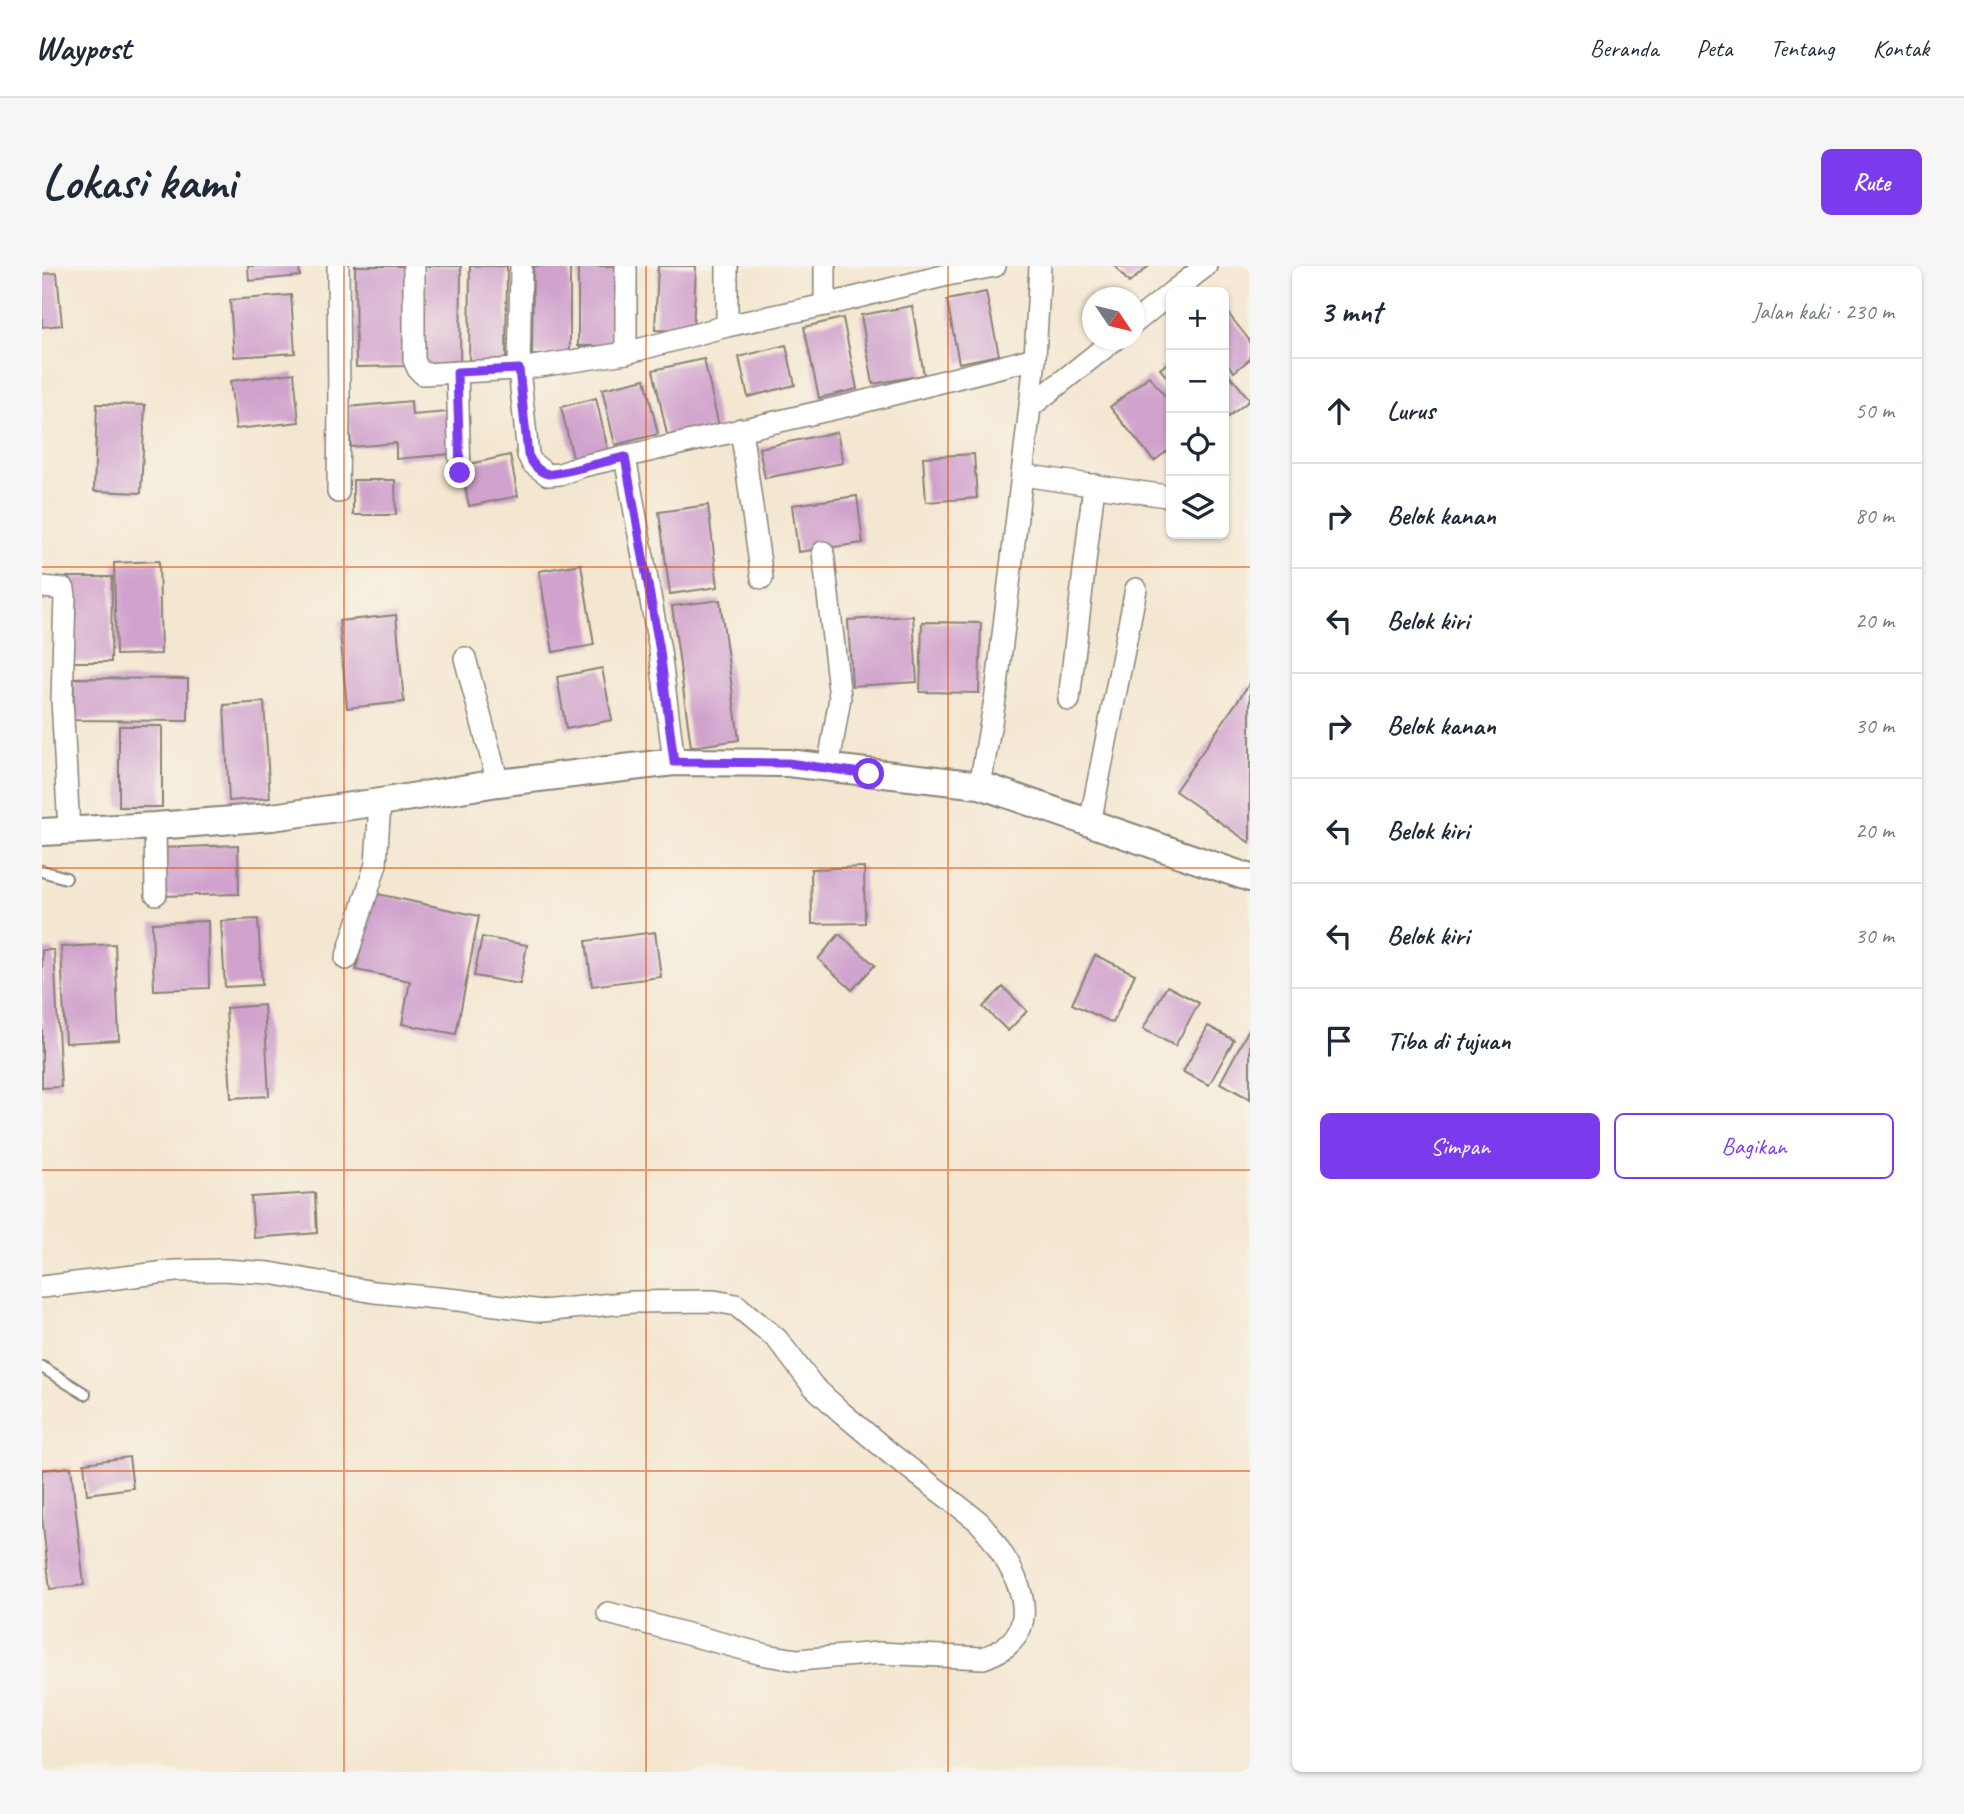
<!DOCTYPE html>
<html lang="id">
<meta charset="utf-8">
<style>
body{margin:0;font-family:Caveat,sans-serif;background:#f6f6f7;color:#1f2937}
.controls{position:absolute;right:21px;top:21px;display:grid;overflow:hidden;border-radius:10px;box-shadow:0 2px 5px #0004}
.controls button{width:63px;height:63px;display:grid;place-items:center;padding:0;border:0;border-bottom:2px solid #e0e1e3;background:#fff;color:#1f2937;font:35px sans-serif}
.compass{position:absolute;left:1040px;top:21px;width:63px;height:63px;border-radius:50%;background:#fff;box-shadow:0 2px 5px #0004;rotate:125deg}
.stop{position:absolute;width:21px;height:21px;margin:-16px;border:5px solid #7c3aed;border-radius:50%;background:#fff}
.stop.end{background:#7c3aed;border-color:#fff;box-shadow:0 2px 7px #0008}
.list{margin:0;padding:0;list-style:none}
h2{display:flex;justify-content:space-between;align-items:center;height:91px;margin:0;padding:0 28px;font-size:30px}
h2 small{font-size:23px;font-weight:400;color:#747a83}
.list li{display:grid;grid-template-columns:46px 1fr auto;gap:21px;align-items:center;box-sizing:border-box;height:105px;padding:0 28px;border-top:2px solid #e0e1e3}
.list b{display:block;font-size:26px;white-space:nowrap}
.list em{font-size:23px;font-style:normal;color:#747a83}
.actions{display:flex;gap:14px;padding:21px 28px}
.actions a{flex:1;padding:16px 0;border:2px solid #7c3aed;border-radius:10px;text-align:center;font-size:24px;color:#7c3aed}
.actions .main{background:#7c3aed;color:#fff}
.icon{flex:none;width:38px;height:38px;fill:none;stroke:currentColor;stroke-width:2;stroke-linecap:round;stroke-linejoin:round}
.map{position:relative;flex:none;width:1208px;height:1506px;overflow:hidden;border-radius:10px}
header{display:flex;align-items:center;gap:42px;box-sizing:border-box;height:98px;padding:0 35px;background:#fff;border-bottom:2px solid #e0e1e3}
header strong{font-size:33px}
nav{display:flex;gap:38px;margin-inline-start:auto;font-size:24px}
.intro{display:flex;align-items:center;justify-content:space-between;box-sizing:border-box;height:168px;padding:0 42px}
h1{margin:0;font-size:49px}
.button{padding:18px 32px;border-radius:10px;background:#7c3aed;color:#fff;font-size:24px;font-weight:700}
main{display:flex;gap:42px;padding:0 42px}
aside{flex:1;background:#fff;border-radius:10px;box-shadow:0 2px 5px #0004}
.map>svg:first-child{display:block}
.building{fill:#d0a2cd}
.lines{fill:none;stroke-linecap:round;stroke-linejoin:round}
.service-casing{stroke:#888276;stroke-width:14}
.minor-casing{stroke:#888276;stroke-width:24}
.tertiary-casing{stroke:#888276;stroke-width:30}
.service{stroke:#fff;stroke-width:10}
.minor{stroke:#fff;stroke-width:21}
.tertiary{stroke:#fff;stroke-width:26}
.route{stroke:#7c3aed;stroke-width:9}
.grid{fill:none;stroke:#de560d;stroke-width:2;stroke-opacity:0.55}
</style>
<header>
<strong>Waypost</strong>
<nav><a>Beranda</a><a>Peta</a><a>Tentang</a><a>Kontak</a></nav>
</header>
<div class="intro"><h1>Lokasi kami</h1><a class="button">Rute</a></div>
<main>
<div class="map">
<svg width="1208" height="1506" viewBox="0 0 1208 1506">
<rect width="100%" height="100%" fill="#f7f3e8"/>
<filter id="ink" filterUnits="userSpaceOnUse"><feTurbulence type="fractalNoise" baseFrequency=".0143" numOctaves="2"/><feDisplacementMap in="SourceGraphic" scale="14" xChannelSelector="R" yChannelSelector="G"/><feConvolveMatrix kernelMatrix="1 2 1 2 8 2 1 2 1" color-interpolation-filters="sRGB"/></filter>
<filter id="wash" filterUnits="userSpaceOnUse"><feTurbulence type="fractalNoise" baseFrequency=".00686" numOctaves="4" result="noise"/><feDisplacementMap in="SourceGraphic" scale="28" xChannelSelector="R" yChannelSelector="G"/><feGaussianBlur stdDeviation="1.57" result="paint"/><feColorMatrix in="noise" values="0 0 0 0 0 0 0 0 0 0 0 0 0 0 0 0 0 1.4 0 .05"/><feComposite in="paint" operator="in"/></filter>
<g filter="url(#wash)">
<rect width="100%" height="100%" fill="#f4e7d1"/>
<g id="blocks">
<g class="building">
<path d="M206,0H257L258,10L207,15Z"/>
<path d="M313,0H365L366,100L314,101Z"/>
<path d="M382,0H419L418,102H381Z"/>
<path d="M428,0H465L464,99H427Z"/>
<path d="M491,0H528V89H490Z"/>
<rect x="536" y="0" width="37" height="80"/>
<path d="M616,0H654L651,66L613,64Z"/>
<path d="M1073,0H1107L1087,17Z"/>
<path d="M15,7L20,59L0,61V8Z"/>
<path d="M944,26L957,89L917,97L905,34Z"/>
<path d="M249,29L253,87L192,91L188,34Z"/>
<path d="M870,40L882,109L831,118L819,49Z"/>
<path d="M1182,42L1208,75V93L1192,106L1182,93Z"/>
<path d="M801,52L815,123L777,132L762,61Z"/>
<path d="M744,79L753,119L706,131L697,91Z"/>
<path d="M662,93L677,161L626,173L611,104Z"/>
<path d="M1129,94V116L1118,103Z"/>
<path d="M1182,102L1208,134L1182,154Z"/>
<path d="M252,107L257,156L194,163L188,115Z"/>
<path d="M1107,110L1129,138V182L1112,195L1068,141Z"/>
<path d="M603,113L616,168L573,179L560,123Z"/>
<path d="M554,132L566,184L531,192L519,141Z"/>
<path d="M369,135L370,149L406,146L409,188L354,193V177L309,181L306,141Z"/>
<path d="M55,138L103,139L99,227L52,225Z"/>
<path d="M795,166L801,197L723,212L717,182Z"/>
<path d="M932,188L935,232L884,236L881,191Z"/>
<path d="M468,189L476,230L427,240L419,200Z"/>
<path d="M311,214H353L354,249H311Z"/>
<path d="M815,230L821,277L756,286L750,239Z"/>
<path d="M666,239L676,321L628,328L617,246Z"/>
<path d="M117,295L119,388L74,389L72,297Z"/>
<path d="M539,298L552,379L511,386L497,305Z"/>
<path d="M25,311H70L69,396H24Z"/>
<path d="M678,334L697,474L649,481L630,340Z"/>
<path d="M354,349L362,436L305,442L297,355Z"/>
<path d="M871,350L875,416L810,420L806,354Z"/>
<path d="M880,356L939,357L937,427L878,426Z"/>
<path d="M560,402L570,454L524,463L515,411Z"/>
<path d="M32,412L146,413V455L31,454Z"/>
<path d="M1208,417V577L1133,525Z"/>
<path d="M222,436L228,532L187,535L182,439Z"/>
<rect x="77" y="460" width="43" height="81"/>
<path d="M196,579L197,628L118,630L117,582Z"/>
<path d="M822,601L823,657L770,658L769,603Z"/>
<path d="M331,627L437,650L414,768L360,758L368,715L314,704Z"/>
<path d="M216,653L220,719L183,721L179,655Z"/>
<path d="M166,655L167,722L112,724L110,657Z"/>
<path d="M613,666L619,711L550,720L544,675Z"/>
<path d="M797,668L833,699L810,724L776,693Z"/>
<path d="M440,671L485,679L478,718L432,710Z"/>
<path d="M73,678L77,774L23,777L19,681Z"/>
<path d="M0,684H12L19,821L0,822Z"/>
<path d="M1053,689L1093,708L1071,757L1030,738Z"/>
<path d="M1125,720L1157,737L1133,780L1101,763Z"/>
<path d="M961,721L985,745L966,765L941,741Z"/>
<path d="M222,739L227,830L189,832L184,742Z"/>
<path d="M1166,760L1192,774L1167,819L1141,806Z"/>
<path d="M1208,761V833L1178,817Z"/>
<path d="M273,927L275,967L212,972L209,931Z"/>
<path d="M87,1191L91,1222L45,1228L42,1197Z"/>
<path d="M29,1201L42,1319L8,1323L0,1251V1204Z"/>
</g>
</g>
</g>
<g filter="url(#ink)">
<use href="#blocks" fill-opacity="0" stroke="#888276" stroke-width="2"/>
<g class="lines">
<defs>
<g id="service">
<path d="M0,605L24,612"/>
<path d="M0,1101L43,1128"/>
</g>
<g id="minor">
<path d="M372,0V94L376,103L381,108L477,103L584,87L685,60L783,39L905,9L953,0"/>
<path d="M479,0L477,103L486,189L490,197L506,209L518,208L541,200L808,139L993,92"/>
<path d="M685,0V60"/>
<path d="M1130,26L1164,0"/>
<path d="M783,39V0"/>
<path d="M1092,57L1129,27"/>
<path d="M584,87V0"/>
<path d="M415,106L418,207"/>
<path d="M988,141L1072,74"/>
<path d="M699,163L720,312"/>
<path d="M583,191L618,385L632,496"/>
<path d="M980,209L1124,230"/>
<path d="M296,226L297,143L296,0"/>
<path d="M781,286L798,432L786,503"/>
<path d="M0,321L22,323L23,330L20,433L27,565"/>
<path d="M423,392L456,517"/>
<path d="M1027,434L1052,219"/>
<path d="M938,519L954,428L988,141L993,92L998,0"/>
<path d="M1048,557L1094,323"/>
<path d="M113,560L114,628"/>
<path d="M304,693L334,598L338,536"/>
<path d="M0,1021L133,1005L181,1004L228,1007L332,1026L416,1034L500,1045L591,1036L672,1035L694,1039L735,1073L771,1120L799,1146L849,1188L936,1255C948,1267 953,1277 962,1291C987,1331 995,1374 941,1392L836,1387L756,1394L724,1389L566,1347"/>
</g>
<path id="tertiary" d="M0,566L113,560L230,551L338,536L456,517L632,496L746,497L938,519L1208,612"/>
</defs>
<use href="#service" class="service-casing"/>
<use href="#minor" class="minor-casing"/>
<use href="#tertiary" class="tertiary-casing"/>
<use href="#service" class="service"/>
<use href="#minor" class="minor"/>
<use href="#tertiary" class="tertiary"/>
</g>
</g>
<g class="lines" filter="url(#ink)">
<path class="route" d="M418,207L415,106L477,103L486,189C490,197 496,206 506,208C513,210 571,193 583,191L618,385L632,496L746,497L827,508"/>
</g>
<path class="grid" d="M302,0V1506M604,0V1506M906,0V1506M0,301H1208M0,602H1208M0,904H1208M0,1205H1208"/>
</svg>
<div class="controls">
<button>+</button>
<button>−</button>
<button><svg class="icon" aria-label="locate" viewBox="0 0 24 24"><circle cx="12" cy="12" r="6"/><path d="M12 2v4M12 18v4M2 12h4M18 12h4"/></svg></button>
<button><svg class="icon" aria-label="layers" viewBox="0 0 24 24"><path d="M12 4l9 5-9 5-9-5zM3 14l9 5 9-5"/></svg></button>
</div>
<svg class="compass" viewBox="-18 -18 36 36"><path d="M0-13l5 13h-10z" fill="#e53935"/><path d="M0 13l5-13h-10z" fill="#747a83"/></svg>
<div class="stop" style="left:827px;top:508px"></div>
<div class="stop end" style="left:418px;top:207px"></div>
</div>
<aside>
<h2>3 mnt<small>Jalan kaki · 230 m</small></h2>
<ul class="list">
<li><svg class="icon" aria-label="ahead" viewBox="0 0 24 24"><path d="M12 20V5M6 11l6-6 6 6"/></svg><div><b>Lurus</b></div><em>50 m</em></li>
<li><svg class="icon" aria-label="right" viewBox="0 0 24 24"><path d="M7 20v-9h11M14 6l5 5-5 5"/></svg><div><b>Belok kanan</b></div><em>80 m</em></li>
<li><svg class="icon" aria-label="left" viewBox="0 0 24 24"><path d="M17 20v-9H6M10 6l-5 5 5 5"/></svg><div><b>Belok kiri</b></div><em>20 m</em></li>
<li><svg class="icon" aria-label="right" viewBox="0 0 24 24"><path d="M7 20v-9h11M14 6l5 5-5 5"/></svg><div><b>Belok kanan</b></div><em>30 m</em></li>
<li><svg class="icon" aria-label="left" viewBox="0 0 24 24"><path d="M17 20v-9H6M10 6l-5 5 5 5"/></svg><div><b>Belok kiri</b></div><em>20 m</em></li>
<li><svg class="icon" aria-label="left" viewBox="0 0 24 24"><path d="M17 20v-9H6M10 6l-5 5 5 5"/></svg><div><b>Belok kiri</b></div><em>30 m</em></li>
<li><svg class="icon" aria-label="arrive" viewBox="0 0 24 24"><path d="M6 21V4h12l-3 4 3 4H6"/></svg><div><b>Tiba di tujuan</b></div></li>
</ul>
<div class="actions"><a class="main">Simpan</a><a>Bagikan</a></div>
</aside>
</main>
